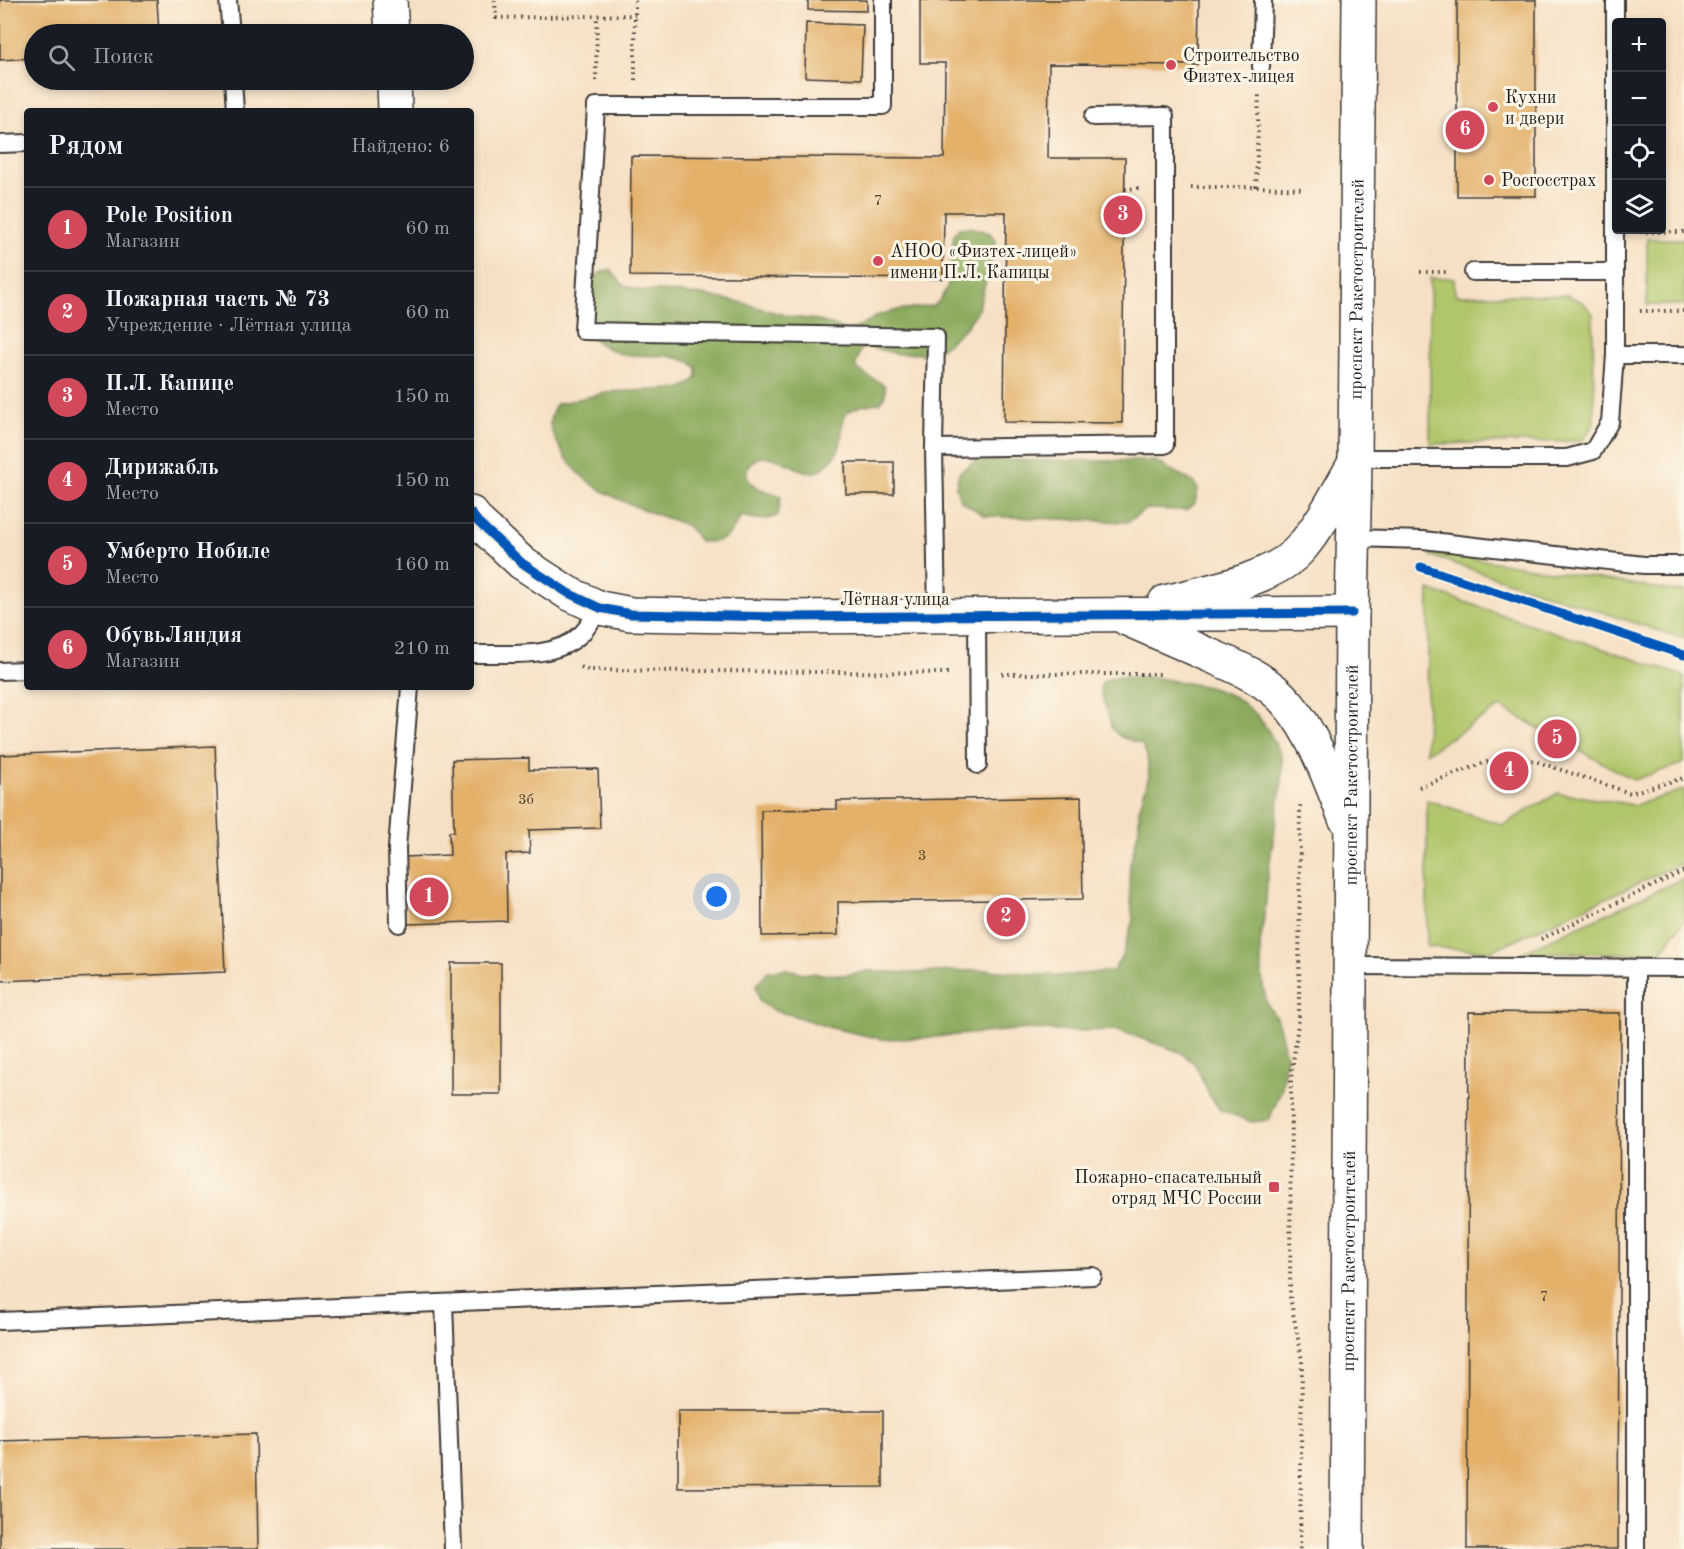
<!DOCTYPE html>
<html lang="ru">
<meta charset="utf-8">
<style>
body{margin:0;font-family:"Old Standard TT",serif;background:#242831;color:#f1f3f6}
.controls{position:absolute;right:18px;top:18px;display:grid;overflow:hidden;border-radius:6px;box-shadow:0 3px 9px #0003}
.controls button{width:54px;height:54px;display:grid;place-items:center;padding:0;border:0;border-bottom:2px solid #363941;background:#171b24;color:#f1f3f6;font:30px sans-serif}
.you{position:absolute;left:717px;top:897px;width:21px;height:21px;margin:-15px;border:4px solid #fff;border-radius:50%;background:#1a73e8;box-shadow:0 0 0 9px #1a73e833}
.badge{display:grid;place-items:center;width:39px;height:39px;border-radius:50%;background:#d1495b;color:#fff;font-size:20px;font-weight:700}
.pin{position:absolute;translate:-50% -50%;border:3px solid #fff;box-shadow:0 2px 6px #0006}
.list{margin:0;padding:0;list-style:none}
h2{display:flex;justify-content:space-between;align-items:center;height:78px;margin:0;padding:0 24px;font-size:26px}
h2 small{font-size:20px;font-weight:400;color:#9ea1a6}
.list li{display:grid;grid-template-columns:39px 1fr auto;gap:18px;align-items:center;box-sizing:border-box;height:84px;padding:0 24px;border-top:2px solid #363941}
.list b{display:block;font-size:22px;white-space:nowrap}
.list p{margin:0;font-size:20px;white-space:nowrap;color:#9ea1a6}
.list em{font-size:20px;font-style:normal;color:#9ea1a6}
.icon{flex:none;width:33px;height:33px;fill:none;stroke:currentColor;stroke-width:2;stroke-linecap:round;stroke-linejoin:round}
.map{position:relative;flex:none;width:1684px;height:1549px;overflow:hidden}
.search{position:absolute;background:#171b24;box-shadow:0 3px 9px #0003;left:24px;top:24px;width:450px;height:66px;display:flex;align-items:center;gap:15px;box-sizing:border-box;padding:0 21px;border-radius:33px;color:#9ea1a6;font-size:22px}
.panel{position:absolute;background:#171b24;box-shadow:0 3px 9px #0003;left:24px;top:108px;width:450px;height:582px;border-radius:6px}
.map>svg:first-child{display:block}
.green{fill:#b0c66b;stroke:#667144;stroke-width:1.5}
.forest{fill:#8cab5f;stroke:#54643e;stroke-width:1.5}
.building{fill:#e3b16a}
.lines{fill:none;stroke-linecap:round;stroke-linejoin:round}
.lane-casing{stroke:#3d3935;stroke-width:20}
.secondary-casing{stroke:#3d3935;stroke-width:36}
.path{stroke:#3d3935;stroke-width:4;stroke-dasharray:1.5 4.5;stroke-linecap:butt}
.lane{stroke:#fff;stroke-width:16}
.secondary{stroke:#fff;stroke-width:33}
.cycleway-casing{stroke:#fcf5e5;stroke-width:13}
.cycleway{stroke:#0057b8;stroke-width:9}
.poi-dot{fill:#d1495b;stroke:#fcf5e5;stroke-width:2}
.labels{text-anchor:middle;stroke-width:6;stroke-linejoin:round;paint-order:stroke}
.number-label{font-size:15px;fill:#4e4130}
.poi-label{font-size:18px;fill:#1c1c1c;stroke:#fcf5e5;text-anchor:start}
.street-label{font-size:18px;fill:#1c1c1c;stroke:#fcf5e5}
</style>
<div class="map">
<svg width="1684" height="1549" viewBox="0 0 1684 1549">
<rect width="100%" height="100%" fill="#fcf5e5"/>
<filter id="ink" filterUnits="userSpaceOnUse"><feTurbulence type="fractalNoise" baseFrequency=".0167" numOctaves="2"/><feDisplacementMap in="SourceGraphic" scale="12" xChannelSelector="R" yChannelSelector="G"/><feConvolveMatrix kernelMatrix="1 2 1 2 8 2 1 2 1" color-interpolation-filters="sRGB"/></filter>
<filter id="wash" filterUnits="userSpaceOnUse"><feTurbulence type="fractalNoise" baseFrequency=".008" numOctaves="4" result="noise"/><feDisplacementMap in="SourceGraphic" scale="24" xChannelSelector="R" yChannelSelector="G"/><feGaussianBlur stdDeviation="1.35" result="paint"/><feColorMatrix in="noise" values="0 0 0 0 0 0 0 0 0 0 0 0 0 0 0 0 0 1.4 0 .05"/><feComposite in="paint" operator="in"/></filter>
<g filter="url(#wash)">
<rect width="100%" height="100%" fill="#f6e0c5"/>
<g class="green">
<rect x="1647" y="239" width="37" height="66"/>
<path d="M1430,278H1454L1455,295H1567L1583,302L1593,314L1594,424L1582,441L1430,444Z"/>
<path d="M1433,552L1668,590L1684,591V639L1431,556Z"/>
<path d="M1429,590L1684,676V763L1634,780L1500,707L1426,753Z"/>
<path d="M1684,790V862L1491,951L1427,947V800L1503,825L1558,793L1635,805Z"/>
<path d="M1684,878V920L1660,954L1523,952Z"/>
</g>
<g class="forest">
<path d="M970,227L990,233L996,240L995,250L977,312L966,327L942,348L924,355L917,353L898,354L869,347L861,349L855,367C864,375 875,379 885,386V396L880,403C817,408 860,438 827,464C822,469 819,473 811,472C796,471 783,458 768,457C749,455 738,475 755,486C762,491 773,492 781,496L778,515C764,522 756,519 741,516C731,536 724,545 699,541C696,537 693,530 688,527C682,522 666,518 658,515C618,500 580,487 559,446C549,428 546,422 557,404L610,392L673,389L682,388L690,384L697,377V368L690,362L672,356L624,355L607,348L599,343L592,338L588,329L594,277L602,272L611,270L623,285L641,291H658L702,295L739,302L791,317L817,320L845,330L855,329L879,315L897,310L933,306L940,300L948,285L954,235L959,228Z"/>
<path d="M975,460L1155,461L1193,482L1198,489L1195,503L1186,510L1146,509L1128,522L985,516L960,500L956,487L959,473Z"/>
<path d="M1115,677H1153L1209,687L1235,697L1257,715L1268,730L1282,758V780L1267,881L1266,902L1260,945L1263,987L1267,1004L1277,1019L1286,1055L1282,1088L1269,1120L1252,1122L1220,1110L1210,1096L1195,1064L1180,1052L1117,1030L1063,1031L1028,1029L922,1038L881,1039L828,1027L792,1015L775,1011L760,1002L756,985L768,971L786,969L804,973L846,975L869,971L908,973L987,970L1059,976L1113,971L1122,956L1133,920L1129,882L1130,864L1139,829V810L1149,776L1147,756L1142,744L1121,737L1112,729L1100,689L1103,681Z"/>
</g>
<g id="blocks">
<g class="building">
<path d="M0,0H157L159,34H34V58L0,60Z"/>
<path d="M808,0H867V11L808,10Z"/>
<path d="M920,0H1199L1198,65L1049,64L1048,158H1125L1122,423L1004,422L1006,212H944L943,279L630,276L631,156L944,158L945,63H920Z"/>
<rect x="1457" y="0" width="79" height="196"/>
<path d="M806,23L863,25L861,79L805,77Z"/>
<path d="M845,462H894V494H846Z"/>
<path d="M215,746L225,972L0,981V755Z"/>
<path d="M529,758V770L598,769L600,828L529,830L530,853L506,854L507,921L407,924L405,857L450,855L449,832H454L452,760Z"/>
<path d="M1081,797L1083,899L838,902V935L762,936L761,810L837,809V801Z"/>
<rect x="451" y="963" width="50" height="131"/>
<path d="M1469,1012L1620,1013L1618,1549H1467Z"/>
<path d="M678,1411H883V1487L678,1488Z"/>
<path d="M256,1434L258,1549H0V1441Z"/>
</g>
</g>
</g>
<g filter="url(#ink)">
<use href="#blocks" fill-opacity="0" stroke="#3d3935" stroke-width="1.5"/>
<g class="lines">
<defs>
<g id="lane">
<path d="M228,0L231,34"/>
<path d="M883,0V106H596L583,331L936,337L934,448"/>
<path d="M1261,67L1263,0"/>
<path d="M233,80L235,111"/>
<path d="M0,144L27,143"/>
<path d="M1473,272H1615"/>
<path d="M1615,355H1684"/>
<path d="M1355,458H1567L1593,451L1610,422L1615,355V0"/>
<path d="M1354,538L1423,540L1644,565H1684"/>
<path d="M977,615L978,765"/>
<path d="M937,616L934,448L1165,445V116L1093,117"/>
<path d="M471,654C505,653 554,660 580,635C588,628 594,617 600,608"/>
<path d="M0,671L27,670"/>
<path d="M399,924L397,848L410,687"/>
<path d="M1350,966L1684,968"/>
<path d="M444,1303L453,1549"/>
<path d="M0,1321L1093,1276"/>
<path d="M1636,1549V969"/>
</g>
<g id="secondary">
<path d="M390,0L392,34"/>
<path d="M394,80L395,111"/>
<path d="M471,513L478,522L522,563L568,593L600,608L631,614L785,617L1352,613"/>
<path d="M1165,602C1205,592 1274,580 1301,548C1322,523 1337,494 1353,466"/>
<path d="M1127,619C1152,630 1177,641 1202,652C1232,665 1267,678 1288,704C1314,734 1330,781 1345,818"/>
<path id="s1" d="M1347,1549L1352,613L1355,462L1359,0"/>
</g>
</defs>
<use href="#lane" class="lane-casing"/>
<use href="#secondary" class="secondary-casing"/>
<g class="path">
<path d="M495,0L496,18L635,15"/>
<path d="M635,80V0"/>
<path d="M596,81L597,16"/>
<path d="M1191,187H1256L1304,189"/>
<path d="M1256,187L1259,92"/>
<path d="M1125,189L1139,188"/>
<path d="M1640,232H1684"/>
<path d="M1420,272H1450"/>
<path d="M1640,311H1684"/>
<path d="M1424,568L1684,655"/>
<path d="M581,667L588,670L948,673"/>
<path d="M1002,674H1162"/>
<path d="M1419,787L1511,753L1630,793L1684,778"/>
<path d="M1541,939L1684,871"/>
<path d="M1300,1549L1302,1360L1290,1297L1291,1078L1299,1016L1300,804"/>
</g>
<use href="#lane" class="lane"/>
<use href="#secondary" class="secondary"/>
<defs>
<g id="cycleway">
<path d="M471,513L478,522L522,563L568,593L600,608L631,614L785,617L1352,613"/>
<path d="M1421,567L1684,655"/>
</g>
</defs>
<use href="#cycleway" class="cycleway-casing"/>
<use href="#cycleway" class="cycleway"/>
</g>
</g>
<g class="poi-dot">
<circle cx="1171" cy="65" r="6"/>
<circle cx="1493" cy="107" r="6"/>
<circle cx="1489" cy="180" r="6"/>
<circle cx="878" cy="261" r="6"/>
<rect x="1268" y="1181" width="12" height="12" rx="3"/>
</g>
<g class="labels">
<g class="number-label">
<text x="878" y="205">7</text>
<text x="526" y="804">3б</text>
<text x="922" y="860">3</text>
<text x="1544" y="1301">7</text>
</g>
<g class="poi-label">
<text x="1183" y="61">Строительство<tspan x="1183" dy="21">Физтех-лицея</tspan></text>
<text x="1505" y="103">Кухни<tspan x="1505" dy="21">и двери</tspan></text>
<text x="1501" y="186">Росгосстрах</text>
<text x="890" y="257">АНОО «Физтех-лицей»<tspan x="890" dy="21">имени П.Л. Капицы</tspan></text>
<text x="1262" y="1183" text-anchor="end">Пожарно-спасательный<tspan x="1262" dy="21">отряд МЧС России</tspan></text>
</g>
<g class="street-label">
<text dy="6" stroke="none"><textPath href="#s1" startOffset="1260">проспект Ракетостроителей</textPath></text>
<text x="895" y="605">Лётная улица</text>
<text dy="6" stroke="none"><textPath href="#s1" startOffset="774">проспект Ракетостроителей</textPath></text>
<text dy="6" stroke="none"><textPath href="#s1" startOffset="288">проспект Ракетостроителей</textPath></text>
</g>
</g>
</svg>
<div class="controls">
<button>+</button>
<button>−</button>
<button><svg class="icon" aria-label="locate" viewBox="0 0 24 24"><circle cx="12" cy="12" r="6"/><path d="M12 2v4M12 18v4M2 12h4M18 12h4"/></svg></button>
<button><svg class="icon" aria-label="layers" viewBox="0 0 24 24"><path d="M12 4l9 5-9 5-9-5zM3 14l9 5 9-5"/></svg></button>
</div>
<div class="you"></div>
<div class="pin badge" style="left:429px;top:897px">1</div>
<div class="pin badge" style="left:1006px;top:917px">2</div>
<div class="pin badge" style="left:1123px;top:215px">3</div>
<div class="pin badge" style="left:1509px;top:771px">4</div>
<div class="pin badge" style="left:1557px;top:739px">5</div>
<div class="pin badge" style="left:1465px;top:130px">6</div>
<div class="search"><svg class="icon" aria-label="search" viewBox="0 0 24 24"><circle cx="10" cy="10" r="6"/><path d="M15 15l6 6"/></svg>Поиск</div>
<section class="panel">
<h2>Рядом<small>Найдено: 6</small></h2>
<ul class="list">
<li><span class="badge">1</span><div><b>Pole Position</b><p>Магазин</p></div><em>60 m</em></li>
<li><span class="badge">2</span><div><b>Пожарная часть № 73</b><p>Учреждение · Лётная улица</p></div><em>60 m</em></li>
<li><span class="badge">3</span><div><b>П.Л. Капице</b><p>Место</p></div><em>150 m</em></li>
<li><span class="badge">4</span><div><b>Дирижабль</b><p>Место</p></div><em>150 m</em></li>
<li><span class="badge">5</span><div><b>Умберто Нобиле</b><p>Место</p></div><em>160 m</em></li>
<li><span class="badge">6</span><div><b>ОбувьЛяндия</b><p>Магазин</p></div><em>210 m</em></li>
</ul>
</section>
</div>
